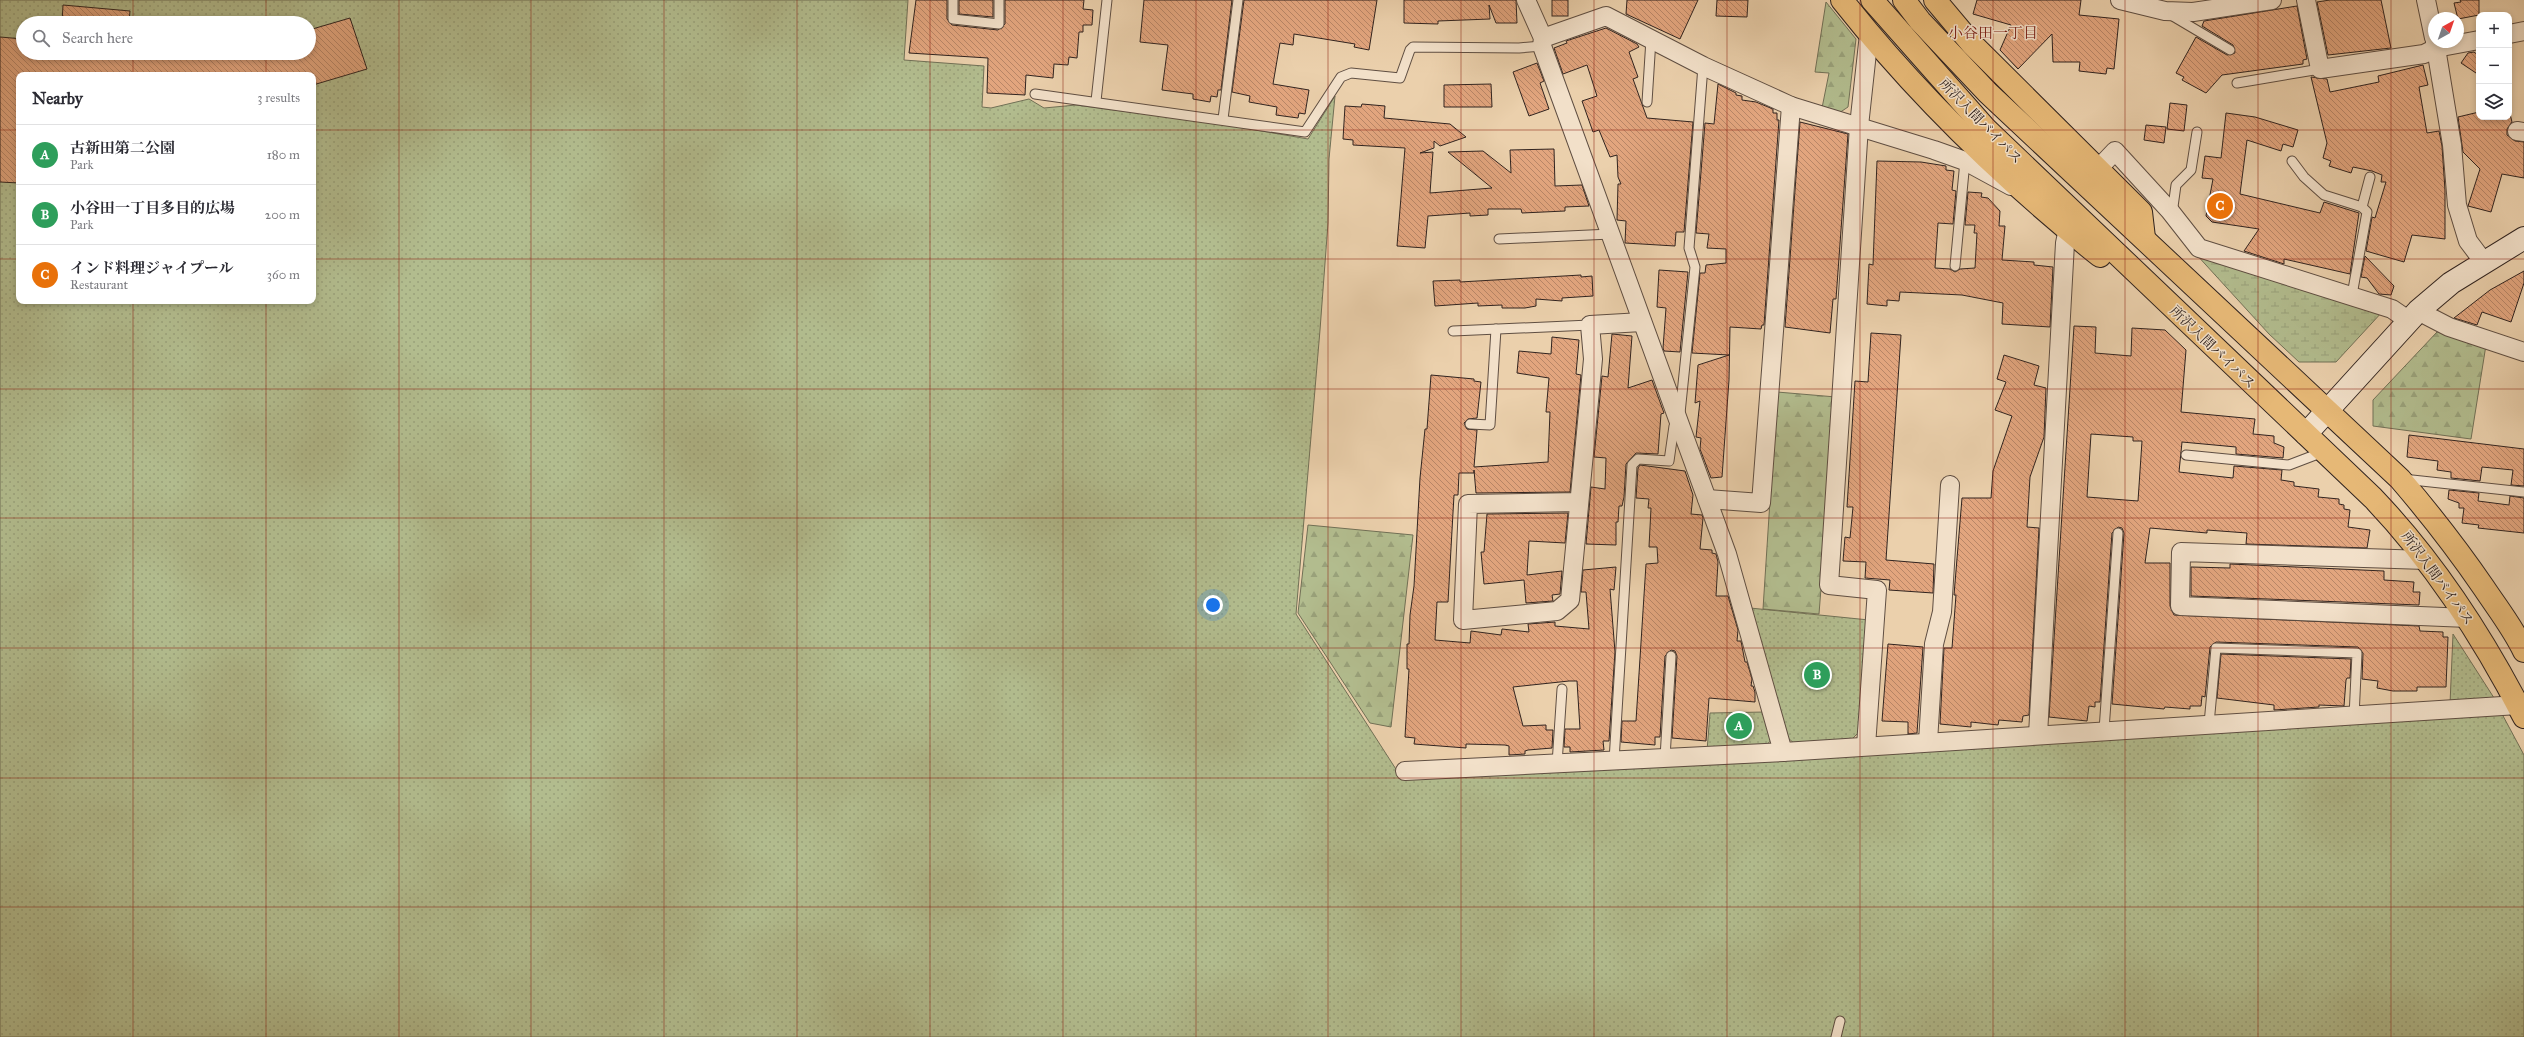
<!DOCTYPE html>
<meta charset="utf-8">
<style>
body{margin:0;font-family:"IM FELL Great Primer","Noto Serif JP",serif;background:#f2f2f3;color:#2b2b33}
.controls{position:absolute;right:12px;top:12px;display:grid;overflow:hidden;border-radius:8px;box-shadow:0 2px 6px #0003}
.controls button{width:36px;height:36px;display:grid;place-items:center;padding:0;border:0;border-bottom:1px solid #e1e1e2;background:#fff;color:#2b2b33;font:20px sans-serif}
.compass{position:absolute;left:2428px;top:12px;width:36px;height:36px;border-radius:50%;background:#fff;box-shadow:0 2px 6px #0003;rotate:40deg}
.you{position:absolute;left:1213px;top:605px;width:14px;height:14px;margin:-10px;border:3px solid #fff;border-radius:50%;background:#1a73e8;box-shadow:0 0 0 6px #1a73e833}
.badge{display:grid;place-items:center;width:26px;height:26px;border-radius:50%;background:#d93025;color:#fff;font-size:13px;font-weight:700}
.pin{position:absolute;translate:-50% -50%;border:2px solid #fff;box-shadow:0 1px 4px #0006}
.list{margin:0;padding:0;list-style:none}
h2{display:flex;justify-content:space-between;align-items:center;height:52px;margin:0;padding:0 16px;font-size:17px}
h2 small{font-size:13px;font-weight:400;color:#7c7c81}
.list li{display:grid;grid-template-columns:26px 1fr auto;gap:12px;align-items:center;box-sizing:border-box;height:60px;padding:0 16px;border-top:1px solid #e1e1e2}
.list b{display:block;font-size:15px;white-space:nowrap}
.list p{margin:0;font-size:13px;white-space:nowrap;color:#7c7c81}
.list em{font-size:13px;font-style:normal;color:#7c7c81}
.icon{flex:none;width:22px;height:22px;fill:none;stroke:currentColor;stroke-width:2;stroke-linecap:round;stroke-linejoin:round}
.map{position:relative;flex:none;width:2524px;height:1037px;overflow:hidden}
.search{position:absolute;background:#fff;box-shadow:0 2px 6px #0003;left:16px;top:16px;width:300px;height:44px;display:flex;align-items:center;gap:10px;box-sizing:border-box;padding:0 14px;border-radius:22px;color:#7c7c81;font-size:15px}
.panel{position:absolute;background:#fff;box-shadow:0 2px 6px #0003;left:16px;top:72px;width:300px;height:232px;border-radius:8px}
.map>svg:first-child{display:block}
.grass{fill:url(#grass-dots);stroke:#717056;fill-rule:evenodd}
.forest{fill:url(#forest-firs);stroke:#717056}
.wetland{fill:url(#wetland-marsh);stroke:#717056}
.building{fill:url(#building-back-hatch);stroke:#30231f;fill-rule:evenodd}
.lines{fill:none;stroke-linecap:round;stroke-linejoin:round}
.lane-casing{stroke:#5f4e42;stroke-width:11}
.street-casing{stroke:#5f4e42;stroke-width:20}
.secondary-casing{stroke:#30231f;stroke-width:24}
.highway-casing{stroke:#30231f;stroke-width:24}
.lane{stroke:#f2e0c9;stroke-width:9}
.street{stroke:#f2e0c9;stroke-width:18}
.secondary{stroke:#f2e0c9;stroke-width:22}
.highway{stroke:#e6b876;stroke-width:22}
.grid{fill:none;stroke:#8f2418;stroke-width:1;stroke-opacity:0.55}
.labels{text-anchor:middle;stroke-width:3;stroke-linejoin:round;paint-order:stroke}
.street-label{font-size:14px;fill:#30231f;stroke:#f2e0c9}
.neighbourhood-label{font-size:15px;fill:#7a1f14;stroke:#f2e0c9}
</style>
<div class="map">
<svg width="2524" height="1037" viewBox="0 0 2524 1037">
<defs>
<pattern id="grass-dots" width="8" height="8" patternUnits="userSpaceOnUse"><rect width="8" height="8" fill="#b2bc8e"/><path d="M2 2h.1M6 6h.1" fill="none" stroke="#99a17a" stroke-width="1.8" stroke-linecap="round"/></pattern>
<pattern id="forest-firs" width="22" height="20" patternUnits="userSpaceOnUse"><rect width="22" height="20" fill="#b2bc8e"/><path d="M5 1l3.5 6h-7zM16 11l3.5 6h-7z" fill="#99a17a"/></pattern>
<pattern id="wetland-marsh" width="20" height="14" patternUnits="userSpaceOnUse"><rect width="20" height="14" fill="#b2bc8e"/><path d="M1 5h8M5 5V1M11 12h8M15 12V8" fill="none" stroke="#99a17a"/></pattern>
<pattern id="building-back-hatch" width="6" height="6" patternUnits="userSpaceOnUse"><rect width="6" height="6" fill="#e2a57e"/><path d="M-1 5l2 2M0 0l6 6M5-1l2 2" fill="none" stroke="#b88667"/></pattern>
</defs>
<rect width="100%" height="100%" fill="#ebd0ac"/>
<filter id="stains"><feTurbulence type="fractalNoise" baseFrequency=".005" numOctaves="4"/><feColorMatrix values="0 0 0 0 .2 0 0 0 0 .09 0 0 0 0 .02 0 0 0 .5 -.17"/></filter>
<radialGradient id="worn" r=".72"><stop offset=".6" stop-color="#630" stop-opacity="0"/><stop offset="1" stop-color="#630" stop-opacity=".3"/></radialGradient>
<g class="grass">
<path d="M0,0H908L904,60L984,66L982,107L991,108L1029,99L1044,108L1076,105L1221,124L1308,139L1335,96L1329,159L1328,223L1320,330L1296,614L1401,777L2502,714L2524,755V1037H0ZM23,23H309V53H23ZM19,75H313V301H19Z"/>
<path d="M1750,608L1869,620L1861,730L1850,741L1796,745L1787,737Z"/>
<path d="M2453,634L2496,701L2450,704Z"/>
<path d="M1765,712L1773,739L1761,749L1707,751L1710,713Z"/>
</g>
<g class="forest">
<path d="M1826,2L1856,39L1848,107L1839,113L1822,108L1829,73L1815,72Z"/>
<path d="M2437,332H2446L2486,345L2471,439L2373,426V400Z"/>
<path d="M1777,392L1836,397L1819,614L1763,609Z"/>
<path d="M1308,525L1413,535L1391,727L1370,723L1298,613Z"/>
</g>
<path class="wetland" d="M2195,253L2383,311L2336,362H2299L2269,334Z"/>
<g class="building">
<path d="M916,0H947V19L952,25L998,30L1005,24V0H1084L1083,9L1093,10L1092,25H1083V32H1079L1077,58L1069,57L1068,65L1054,64L1053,78L1026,75L1025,95L987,93L988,58L909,53Z"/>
<path d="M959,0H993V17L959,14Z"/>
<path d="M1144,0H1232L1221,90H1218L1217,97L1211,96L1210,102L1193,99V94L1162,90L1168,45L1140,42Z"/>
<path d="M1244,0H1377L1369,50L1354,47L1355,44L1294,34L1293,45L1280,43L1273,84L1309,90L1305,114L1299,113L1298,118L1276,115L1277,107L1249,102L1250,96L1232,92Z"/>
<path d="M1404,0H1516L1517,23H1496L1489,5L1490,19L1438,21V24L1404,23Z"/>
<rect x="1552" y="0" width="16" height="16"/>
<path d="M1627,0H1698L1680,39L1626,14Z"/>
<path d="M1717,0H1748L1747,17L1716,16Z"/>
<path d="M1977,0H2081L2079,15L2119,19L2114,69L2107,68L2106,74L2079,71L2080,62H2053L2052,34L2018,69L2000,50L2011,25L1973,14Z"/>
<path d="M2330,0H2381L2391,48L2328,55L2317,2Z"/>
<path d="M2460,0H2479V15L2458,19L2454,3L2461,2Z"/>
<path d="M63,5L130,11L129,23H62Z"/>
<path d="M2297,6L2307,59L2303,60V64L2222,75L2206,93L2182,80L2184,77L2176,73L2196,37L2227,55L2235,53L2233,45L2202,26L2204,21Z"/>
<path d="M350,18L367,69L313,85V75H19V183L0,182V37L23,39V53H161L244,59L245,53H309V30Z"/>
<path d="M1606,28L1637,44L1639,47L1629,52L1638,77L1633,79L1647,118L1693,122L1684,232H1676L1675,246L1625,243L1626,221L1617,220L1618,184H1621L1618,177L1617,155L1610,157L1599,130L1593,132L1582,101L1597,96L1587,65L1563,74L1554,48L1567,43L1566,41Z"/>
<path d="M2474,52L2479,56V75L2461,63L2468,53Z"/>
<path d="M1537,63L1544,81L1540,83L1549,109L1529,116L1513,72Z"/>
<path d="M2423,65L2428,85L2419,87L2427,133L2439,131L2442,146L2445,190V239L2412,235L2404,262L2366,251L2372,217L2375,218L2386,182H2381L2382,175L2372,171L2353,167L2351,173L2329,166L2331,161L2323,158L2327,143L2311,77L2327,79L2330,92L2379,82L2378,76Z"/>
<path d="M1491,84L1492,107H1444V85Z"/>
<path d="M1718,84L1736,93V95L1742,96V100L1756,102L1773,109V113H1777V120H1779L1764,325H1762L1761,329L1730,327L1729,380L1722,477L1711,478L1700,449L1701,438L1696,437L1700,401L1695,403L1698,365L1729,355L1692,353L1700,273H1705L1706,265L1726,263V249L1707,248L1709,234L1696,233L1705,123L1714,124Z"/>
<path d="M2170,103L2187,105L2184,131L2167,129Z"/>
<path d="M1362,104L1385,106L1384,118L1450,124L1466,137L1440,146L1434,141V148L1420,153L1433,152L1430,193L1492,188L1448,152L1483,151L1511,173L1510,150L1554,149L1555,186L1582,185L1589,206L1565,207V211L1522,213L1521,209H1488V215L1470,216V213L1428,216L1425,248L1397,246L1405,148L1353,145V140L1343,139L1345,106L1361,107Z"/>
<path d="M2509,110L2512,122L2507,129V135L2515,141L2524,142V178L2502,174L2491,212L2468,206L2480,169L2463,152L2458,117L2479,112V117H2509Z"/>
<path d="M2226,113L2255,117L2298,130L2293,147L2283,144L2281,151L2247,140L2240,194L2320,213L2324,202L2359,213L2350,274L2284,259V264L2244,251L2259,229L2212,222L2206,216L2213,179L2202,178L2205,156L2221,158Z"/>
<path d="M1800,122L1848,134L1836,299H1833L1830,333L1785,327Z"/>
<path d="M2146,125L2166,127L2164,143L2144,140Z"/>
<path d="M1877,161L1921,162L1946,166V170L1954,171L1952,190L1956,191L1953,224L1938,223L1935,268L1950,269L1955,272L1960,269L1975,268L1977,233H1974L1975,225H1965L1968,192L1982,193L1981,197L1988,198L2000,211L1999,226H2005L2002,260L2034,262V265L2053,267L2050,327L2002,324L2003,303L1962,295L1900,292L1899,301L1887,300V306L1867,304L1869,264L1873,265Z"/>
<path d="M2365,256L2394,286L2391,295L2379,294L2367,278L2361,277Z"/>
<path d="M1659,270L1688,272L1680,352L1664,351L1663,348L1666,308L1657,307Z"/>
<path d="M2524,271V283L2511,322L2482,312L2477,325L2454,318L2490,290Z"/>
<path d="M1581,275V277L1592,276L1593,296L1562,298V301L1536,299V306L1525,308H1502V305L1478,306V303L1435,306L1433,281L1460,280V282Z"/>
<path d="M2074,326L2096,327L2095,353L2131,356L2132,328L2165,330L2186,350L2181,412L2255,419L2253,434L2274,436V443L2284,447L2283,458L2236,454V447L2182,442L2179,472L2233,478L2234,466L2282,470L2281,480L2294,482V486L2319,489L2318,497L2339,499V504L2344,505V509L2350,510L2348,527L2370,530L2367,548L2246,544L2247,533L2207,530V533L2150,528L2145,563H2170V606L2174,615L2419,626L2420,631L2443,632V637H2448L2446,687H2417V691H2393L2377,688L2378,681L2362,679L2363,653L2358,647L2216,642L2210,647L2205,697L2202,696L2201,706H2190V709L2165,707L2164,709L2112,704L2124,533L2122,528L2118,527L2112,533L2100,702H2095V707L2089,706L2087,721L2049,717ZM2091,434L2133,437V441H2142L2138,501L2087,497Z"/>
<path d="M1871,333L1901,335L1886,560L1934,564L1933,593L1889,590L1890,580L1865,578L1866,562L1843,561L1845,537L1850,538L1853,507H1847L1855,381L1868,382Z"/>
<path d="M1612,334L1632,336L1628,388L1652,380L1664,413L1661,414L1658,454L1636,453L1626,464L1624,497L1622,506H1619L1618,522H1616V545L1586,544L1591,487L1605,489L1606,458L1594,457L1602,376L1608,377Z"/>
<path d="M1552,337L1579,340L1576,374L1581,375L1570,492L1476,493L1474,470V473H1459L1458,495H1454L1448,602H1437L1435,640L1470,643L1471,631L1501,635L1502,629L1529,632L1528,624L1555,622V626L1589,629L1586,592H1581L1583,570L1616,567L1614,590L1610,589L1615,652L1609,741H1603L1604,750L1570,752V747H1564L1565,729H1580L1577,681H1569L1513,687L1523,726L1546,725V730H1553L1552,748L1528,750L1525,751V754L1509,755V746L1505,745L1466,744V748L1414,744L1415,738L1405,737L1409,669H1407V644H1409L1410,615L1414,586L1420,478L1425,429H1427L1431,375L1474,379V381L1481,382L1477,418L1468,419L1464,423L1467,429L1477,430L1474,467L1548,462L1550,412H1546L1549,378L1517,373L1519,351L1551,354Z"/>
<path d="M2004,355L2039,366L2034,385L2046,388L2044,437L2030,477L2027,527L2039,528L2029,715L2023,716L2022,722L1999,720L1998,725L1971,722V727L1940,724L1944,648H1952L1956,595H1954L1962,498H1991L1993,471L2012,416L1995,410L2006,382L1997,379Z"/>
<path d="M2409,435L2524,449V486L2511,485L2513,470L2482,467L2480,481L2451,478V472L2437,470L2438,461L2407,457Z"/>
<path d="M1640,465L1685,471L1693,495L1691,514L1702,515L1703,518L1700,549L1712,550V553L1716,554L1718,562L1716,596H1728L1738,630L1737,641H1741L1745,662H1747L1752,679L1751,686H1753L1755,692V702L1709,698L1706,741L1672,738L1677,656L1675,651L1671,650L1665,656L1660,737H1655V745L1621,742L1622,721H1636L1646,564L1658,563L1657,547H1649L1651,508H1648L1649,499L1636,498L1638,468Z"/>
<path d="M2449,490L2479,493L2478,501L2509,505L2510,496L2524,498V533L2478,528L2479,525L2462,523L2464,508H2459V503L2448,499Z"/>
<path d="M1568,513L1565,543L1529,541L1527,575L1562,571L1560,594L1552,595L1553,601L1526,603L1524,580L1484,584L1481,552H1484L1487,514Z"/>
<path d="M2230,564L2384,571V580L2414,582L2413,592H2420L2419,605L2191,596V567L2230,568Z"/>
<path d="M1888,644L1923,647L1917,733L1908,734V722L1882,721Z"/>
<path d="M2221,654L2351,659L2350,678H2347L2346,680L2344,706L2319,705V707L2274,710V705L2217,698Z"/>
</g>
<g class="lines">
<defs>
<g id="lane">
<path d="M953,0V19L999,24V0"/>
<path d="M2171,15L2230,50"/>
<path d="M2237,83L2320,69"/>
<path d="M1035,94L1305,132L1341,77L1351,73L1400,78L1410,50L1413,47L1519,48L1542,46"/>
<path d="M1096,101L1107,0"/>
<path d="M1647,102L1651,39"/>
<path d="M1223,119L1238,0"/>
<path d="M2292,161L2304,177L2324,195L2362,207"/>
<path d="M2172,214L2176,185L2191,170L2197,132"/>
<path d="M1499,239L1611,234"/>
<path d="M1955,266L1965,161"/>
<path d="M2352,295L2367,212L2362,207L2370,177"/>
<path d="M1453,331L1590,325"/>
<path d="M1470,424L1490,425L1496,329"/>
<path d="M2186,455L2289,465L2323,452"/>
<path d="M2403,479L2524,492"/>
<path d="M2209,724L2216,648L2357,653L2354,717"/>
<path d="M2104,730L2118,533"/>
<path d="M1665,758L1671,656"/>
<path d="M1614,761L1632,465L1638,459L1669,461L1674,426L1679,423L1695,267L1689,248L1703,66"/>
<path d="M1557,764L1562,689"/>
<path d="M1836,1037L1840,1021"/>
</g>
<g id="street">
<path d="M1526,0L1543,38L1542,46L1727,554L1783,752"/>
<path d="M2120,0L2165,11L2193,12L2272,0"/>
<path d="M2306,0L2320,69L2424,54L2436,48L2479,40"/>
<path d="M2426,0L2434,38"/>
<path d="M2509,34L2524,31"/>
<path d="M1543,38L1606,16L1703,66L1791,106L1934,150L1965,161L2011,186"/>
<path d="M2435,42L2452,145L2457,205L2468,241L2483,261"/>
<path d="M2517,131L2524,132"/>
<path d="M2098,169L2115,151L2170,211L2199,248L2392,309L2408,320"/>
<path d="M2418,311L2449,327L2524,352"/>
<path d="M1707,499L1761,503L1791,106"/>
<path d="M1578,502L1468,504L1463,620L1557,611L1570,600L1593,359L1590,325L1642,322"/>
<path d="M2426,560L2181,552L2180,606L2468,618"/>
<path d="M2038,735L2065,243L2070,219"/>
<path d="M1928,742L1934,644L1942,612L1950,485"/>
<path d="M1866,746L1877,590L1829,585L1859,126L1869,34"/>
<path d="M1405,771L1783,752L2518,705"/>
</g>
<path id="secondary" d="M2306,434L2418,311L2451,283L2524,238"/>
<g id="highway">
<path d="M1842,0C1917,95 2005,180 2100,256"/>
<path d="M1872,0L1986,129L2373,498C2435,563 2483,637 2524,717"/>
<path d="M1904,0L1920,21L1988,93L2400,479C2430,514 2458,550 2484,588C2498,609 2513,628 2524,651"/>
<path d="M1935,0L1972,44L2141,212L2144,238"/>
</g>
</defs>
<use href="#lane" class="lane-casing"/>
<use href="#street" class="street-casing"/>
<use href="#secondary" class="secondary-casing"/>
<use href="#highway" class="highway-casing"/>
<use href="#lane" class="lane"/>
<use href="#street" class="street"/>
<use href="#secondary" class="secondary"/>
<use href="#highway" class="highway"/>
</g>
<path class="grid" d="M133,0V23M266,0V23M399,0V1037M531,0V1037M664,0V1037M797,0V1037M930,0V1037M1063,0V1037M1196,0V1037M1328,0V1037M1461,0V1037M1594,0V1037M1727,0V1037M1860,0V1037M1993,0V1037M2125,0V1037M2258,0V1037M2391,0V1037M133,53V75M266,53V75M0,130H19M313,130H2524M0,259H19M313,259H2524M133,301V1037M266,301V1037M0,389H2524M0,518H2524M0,648H2524M0,778H2524M0,907H2524"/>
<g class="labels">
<g class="street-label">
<text transform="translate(1981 121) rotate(46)" y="5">所沢入間バイパス</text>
<text transform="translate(2213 347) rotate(44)" y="5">所沢入間バイパス</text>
<text transform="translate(2438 578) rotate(54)" y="5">所沢入間バイパス</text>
</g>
<g class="neighbourhood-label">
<text x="1993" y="38">小谷田一丁目</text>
</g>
</g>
<rect width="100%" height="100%" filter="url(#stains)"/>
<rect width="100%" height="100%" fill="url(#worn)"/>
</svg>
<div class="controls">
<button>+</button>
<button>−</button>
<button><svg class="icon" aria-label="layers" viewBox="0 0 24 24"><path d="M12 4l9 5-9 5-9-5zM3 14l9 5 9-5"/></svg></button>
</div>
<svg class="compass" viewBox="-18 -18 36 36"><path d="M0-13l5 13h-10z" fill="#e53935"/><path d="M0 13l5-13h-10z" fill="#7c7c81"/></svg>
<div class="you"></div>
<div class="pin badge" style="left:1739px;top:726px;background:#2e9e5b">A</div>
<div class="pin badge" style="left:1817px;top:675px;background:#2e9e5b">B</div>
<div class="pin badge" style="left:2220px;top:206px;background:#e8710a">C</div>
<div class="search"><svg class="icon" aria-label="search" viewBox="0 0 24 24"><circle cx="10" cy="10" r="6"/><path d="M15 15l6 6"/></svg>Search here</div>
<section class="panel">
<h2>Nearby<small>3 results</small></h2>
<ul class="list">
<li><span class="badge" style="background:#2e9e5b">A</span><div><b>古新田第二公園</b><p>Park</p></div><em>180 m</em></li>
<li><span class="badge" style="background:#2e9e5b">B</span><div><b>小谷田一丁目多目的広場</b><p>Park</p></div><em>200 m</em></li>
<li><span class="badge" style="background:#e8710a">C</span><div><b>インド料理ジャイプール</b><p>Restaurant</p></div><em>360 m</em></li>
</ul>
</section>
</div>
